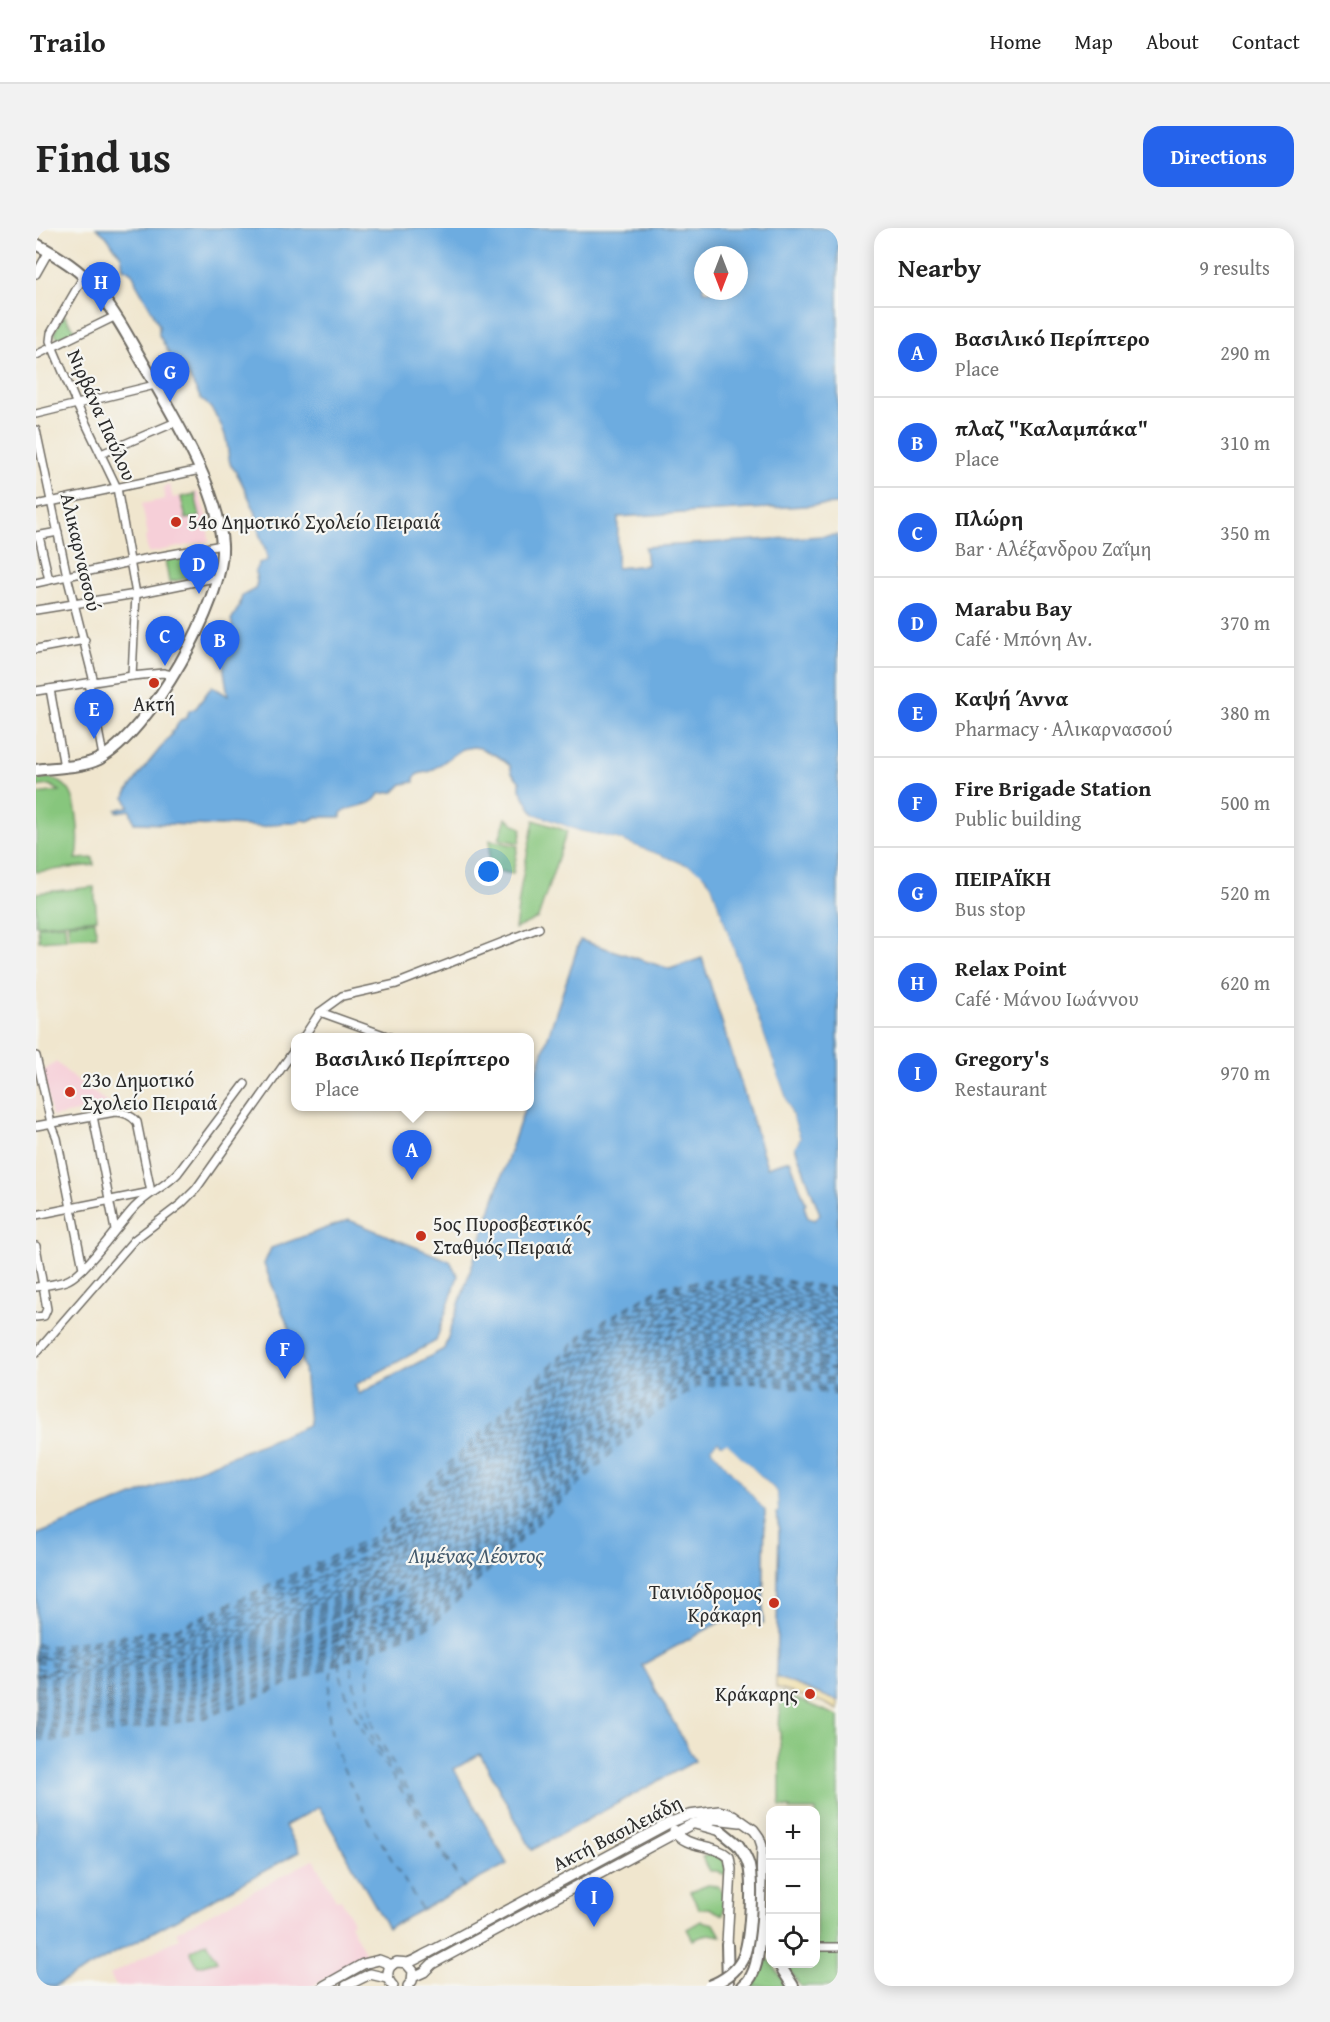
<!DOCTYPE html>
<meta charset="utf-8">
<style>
body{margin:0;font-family:"Gentium Book Plus",serif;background:#f2f2f2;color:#222}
.controls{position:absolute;right:18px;bottom:18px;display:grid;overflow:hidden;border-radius:12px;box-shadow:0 3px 15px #0003}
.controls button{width:54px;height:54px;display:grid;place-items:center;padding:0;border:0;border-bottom:2px solid #e0e0e0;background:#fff;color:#222;font:30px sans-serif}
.compass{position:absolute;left:658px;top:18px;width:54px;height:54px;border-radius:50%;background:#fff;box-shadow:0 3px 15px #0003;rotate:180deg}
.you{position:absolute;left:453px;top:644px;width:21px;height:21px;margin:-15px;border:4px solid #fff;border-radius:50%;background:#1a73e8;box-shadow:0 0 0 9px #1a73e833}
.badge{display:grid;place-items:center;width:39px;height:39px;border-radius:50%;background:#2563eb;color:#fff;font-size:20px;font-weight:700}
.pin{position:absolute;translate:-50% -50px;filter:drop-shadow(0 2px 3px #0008)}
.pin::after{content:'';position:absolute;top:32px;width:21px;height:18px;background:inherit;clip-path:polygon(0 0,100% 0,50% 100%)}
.popup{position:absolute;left:255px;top:805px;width:243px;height:78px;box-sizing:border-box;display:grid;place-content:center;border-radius:12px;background:#fff;filter:drop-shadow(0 2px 4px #0005);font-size:20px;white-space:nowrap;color:#767676}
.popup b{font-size:22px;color:#222}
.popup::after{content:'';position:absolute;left:50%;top:100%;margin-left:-12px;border:12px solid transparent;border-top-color:#fff}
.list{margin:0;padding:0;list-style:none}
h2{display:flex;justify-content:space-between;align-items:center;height:78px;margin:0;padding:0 24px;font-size:26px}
h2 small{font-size:20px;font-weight:400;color:#767676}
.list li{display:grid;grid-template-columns:39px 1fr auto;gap:18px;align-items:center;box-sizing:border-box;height:90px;padding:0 24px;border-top:2px solid #e0e0e0}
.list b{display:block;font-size:22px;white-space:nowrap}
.list p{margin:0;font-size:20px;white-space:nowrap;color:#767676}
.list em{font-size:20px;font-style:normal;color:#767676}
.icon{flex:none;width:33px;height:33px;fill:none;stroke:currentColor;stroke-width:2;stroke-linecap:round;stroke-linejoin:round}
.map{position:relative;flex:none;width:802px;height:1758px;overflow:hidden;border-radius:18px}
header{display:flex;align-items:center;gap:36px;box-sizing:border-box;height:84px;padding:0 30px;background:#fff;border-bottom:2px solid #e0e0e0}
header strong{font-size:28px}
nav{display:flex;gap:33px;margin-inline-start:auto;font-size:21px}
.intro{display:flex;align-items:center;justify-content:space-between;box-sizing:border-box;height:144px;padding:0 36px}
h1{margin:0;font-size:42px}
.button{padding:15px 27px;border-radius:18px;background:#2563eb;color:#fff;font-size:21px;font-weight:700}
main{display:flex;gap:36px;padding:0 36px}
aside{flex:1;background:#fff;border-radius:18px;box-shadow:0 3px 15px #0003}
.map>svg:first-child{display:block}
.built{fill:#f6cfd8}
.green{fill:#87c67d;stroke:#597854;stroke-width:1.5}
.sand{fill:#eeda9e;stroke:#8c8264;stroke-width:1.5}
.water{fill:#6dace0;stroke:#4c6c86;stroke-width:1.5;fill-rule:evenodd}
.pier{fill:#f0e6ce}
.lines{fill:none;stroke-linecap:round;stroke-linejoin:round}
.ferry{stroke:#42586a;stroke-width:1.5;stroke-dasharray:8 6;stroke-linecap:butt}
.minor-casing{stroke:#706c64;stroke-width:10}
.tertiary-casing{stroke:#706c64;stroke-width:12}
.secondary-casing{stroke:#706c64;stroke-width:14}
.primary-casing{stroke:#706c64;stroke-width:14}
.minor{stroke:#fff;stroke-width:7}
.tertiary{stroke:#fff;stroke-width:9}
.secondary{stroke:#fff;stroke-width:10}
.primary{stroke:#fff;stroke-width:10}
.primary-bridge-casing{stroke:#706c64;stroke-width:14;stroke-linecap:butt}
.primary-bridge{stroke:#fff;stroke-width:10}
.poi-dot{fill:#c8321e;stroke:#f6f6f2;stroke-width:2}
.labels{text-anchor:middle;stroke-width:4.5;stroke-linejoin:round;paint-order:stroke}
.street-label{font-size:20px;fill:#2b2b2b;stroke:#f6f6f2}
.poi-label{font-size:20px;fill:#2b2b2b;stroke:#f6f6f2;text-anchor:start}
.water-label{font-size:21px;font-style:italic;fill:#42586a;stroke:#f6f6f2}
</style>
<header>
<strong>Trailo</strong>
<nav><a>Home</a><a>Map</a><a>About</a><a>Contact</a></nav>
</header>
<div class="intro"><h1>Find us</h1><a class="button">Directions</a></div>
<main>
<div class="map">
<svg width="802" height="1758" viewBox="0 0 802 1758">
<rect width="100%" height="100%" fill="#f6f6f2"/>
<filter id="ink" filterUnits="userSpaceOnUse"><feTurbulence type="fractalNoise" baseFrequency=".0167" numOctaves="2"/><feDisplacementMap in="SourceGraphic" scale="12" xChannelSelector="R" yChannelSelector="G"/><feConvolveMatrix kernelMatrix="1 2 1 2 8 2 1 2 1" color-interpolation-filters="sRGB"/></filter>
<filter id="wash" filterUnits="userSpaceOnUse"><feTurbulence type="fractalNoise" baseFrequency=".008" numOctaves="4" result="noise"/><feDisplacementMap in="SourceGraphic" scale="24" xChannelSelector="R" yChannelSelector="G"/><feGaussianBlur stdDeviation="1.35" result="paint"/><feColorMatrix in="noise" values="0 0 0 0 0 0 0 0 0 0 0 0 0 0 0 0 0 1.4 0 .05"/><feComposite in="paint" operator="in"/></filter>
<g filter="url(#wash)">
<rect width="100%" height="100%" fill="#f0e6ce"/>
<g class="built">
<path d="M134,257L137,270L162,264L171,290L173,313L112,325L109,309L112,308L106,276L129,271L127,259Z"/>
<path d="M20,834L38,850L75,877L16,889L6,844Z"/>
<path d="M278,1631L300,1672L305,1671L317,1694L314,1696L331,1728L276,1758H80L74,1747L143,1710L140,1704Z"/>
</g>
<g class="green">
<path d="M28,87L39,102L22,111L18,104Z"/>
<path d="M159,266L164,289L150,291L145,269Z"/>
<path d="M149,327L153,350L133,354L129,331Z"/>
<path d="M13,550C22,552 28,555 33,562C42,574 45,618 40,631L57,630L58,637L0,644V566L24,563L14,557L0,559V552Z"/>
<path d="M470,590L486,601L483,615L463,611Z"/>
<path d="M498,592L531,603L502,690L479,701L485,657Z"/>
<path d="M454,612L482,618L477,646L452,641Z"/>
<path d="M58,659L61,691L0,697V665Z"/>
<path d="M59,693L61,708L33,710L32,695Z"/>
<path d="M29,696L30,711L3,713L2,698Z"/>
<path d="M745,1465L802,1488V1758H764L750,1736H780V1582H754V1580L744,1579V1505L743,1500Z"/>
<path d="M677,1625C689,1628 691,1637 690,1648L681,1643H674L666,1629Z"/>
<path d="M672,1657L682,1658C691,1667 688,1675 687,1687L673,1680L663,1681L654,1664Z"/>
<path d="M665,1693L678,1696L685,1708L672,1706L657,1712L651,1701Z"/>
<path d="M171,1714L181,1733L162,1738L154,1723Z"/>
<path d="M723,1731L734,1732L750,1758H714Z"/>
</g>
<path class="sand" d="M740,1449L802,1473V1482L786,1474L740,1460Z"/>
<path class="water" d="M60,0H802V276L582,289L581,340L611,337L609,319L802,307V1473L740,1449L743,1300L740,1285L742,1283L741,1264L691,1216L685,1217L682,1214L675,1220L729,1282L727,1395L684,1394L606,1437L659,1533L496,1622L444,1526L418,1541L471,1636L352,1700L283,1579L249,1598L263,1624L19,1758H0V1307L273,1197L268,1140L228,1036L235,1020L313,992L414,1033L422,1048L400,1113L319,1157L323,1166L408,1121L489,879L493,878V866L544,712L634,741L666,730L731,939L754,932L770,976L768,978L772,990L779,992L784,986L759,919L764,910L675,657L669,649L655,639L581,611L543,603L498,586L484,561V554L476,545L474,538L463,529L444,520L437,519L426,521L395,543L382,546L378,550V554L366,556L358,564L343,566C335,581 316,576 305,585V589H281L272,593L266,592L258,595H246L227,599L192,597L185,598L101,595H98L94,582L81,584L80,582L93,578L89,570L90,566C103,544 120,526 136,506L135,504L139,501L144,492L150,490L153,483L160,480L176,458L192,468L185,423C188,412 200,402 195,392L203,379L206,368L219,361L221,354L219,343L223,335L231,333C232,323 228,320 225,311C221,303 223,292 219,283C215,275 201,241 195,238C192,230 192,223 191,215C188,200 178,180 165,171L146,136L138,134L123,107V98L117,85L100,55C98,46 96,44 87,40L85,28L70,8ZM667,27H703V63H667Z"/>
<g class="pier">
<path d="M498,586L543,603L581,611L655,639L664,644L675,657L764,910L759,919L756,918L761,910L678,670L667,651L654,642L580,614L568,613L512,595L498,590Z"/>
<path d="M682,1214L685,1217L691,1215L741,1264L742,1283L740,1285L738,1282V1265L690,1219L685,1220L681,1218L679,1220L732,1280L729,1282L682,1228L675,1220Z"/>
</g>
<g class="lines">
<g class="ferry">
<path d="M337,1328L345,1324L559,1116L634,1072L722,1065L802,1077"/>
<path d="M352,1339L569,1129L639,1088L721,1081L802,1093"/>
<path d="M326,1341L350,1331L564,1123L637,1080L722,1073L802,1085"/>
<path d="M324,1345L351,1333L565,1125L638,1082L722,1075L802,1088"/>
<path d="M341,1352L359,1344L574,1136L642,1095L721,1089L802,1102"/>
<path d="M338,1356L360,1347L575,1138L643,1098L721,1092L802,1104"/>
<path d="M369,1365L587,1153L649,1116L720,1111L802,1123"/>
<path d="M327,1369L365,1353L580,1145L645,1106L721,1100L802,1112"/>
<path d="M321,1374L330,1352L348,1328L562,1121L636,1077L722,1070L802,1082"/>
<path d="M318,1384L313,1410L316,1446L322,1475L334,1505L409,1627"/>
<path d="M317,1390L374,1367L590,1157L650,1121L720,1116L802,1129"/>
<path d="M306,1409L382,1378L599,1168L654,1134L720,1130L802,1142"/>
<path d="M304,1412L321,1374L353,1335L567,1127L639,1085L722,1078L802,1091"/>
<path d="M0,1416L18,1418L143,1399L336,1310L549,1104L629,1057L723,1048L802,1061"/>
<path d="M302,1416C294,1444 289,1478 296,1507C312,1567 355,1628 386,1682"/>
<path d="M0,1419L18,1421L143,1401L338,1313L550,1106L630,1059L723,1051L802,1063"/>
<path d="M303,1419L386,1385L604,1175L657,1142L719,1138L802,1151"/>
<path d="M303,1421L388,1387L605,1177L658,1145L719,1141L802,1153"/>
<path d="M336,1423L332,1443L333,1475L339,1504L420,1644"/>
<path d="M0,1424L11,1425"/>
<path d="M303,1424L389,1390L607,1179L658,1147L719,1143L802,1156"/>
<path d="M16,1426L145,1407L341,1317L554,1110L632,1064L722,1056L802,1069"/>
<path d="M0,1427L18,1429L146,1409L344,1322L557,1114L634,1069L722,1062L802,1074"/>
<path d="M6,1430L18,1431L146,1412L333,1329"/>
<path d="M0,1431L18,1423L144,1404L339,1315L552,1108L631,1062L722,1054L802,1066"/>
<path d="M0,1432L18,1434L147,1414L347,1326L560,1119L635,1075L722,1067L802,1080"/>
<path d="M0,1435L19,1437L148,1417L322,1343"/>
<path d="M0,1440L11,1442"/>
<path d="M16,1442L149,1422L347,1340"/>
<path d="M10,1444L19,1445L150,1425L356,1340L570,1132L640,1090L721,1084L802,1096"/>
<path d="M4,1446L19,1448L151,1428L357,1342L572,1134L641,1093L721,1086L802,1099"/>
<path d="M0,1447L19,1440L149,1420L319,1347"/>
<path d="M0,1448L19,1450L152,1430L336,1354"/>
<path d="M0,1451L19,1453L152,1433L333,1358"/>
<path d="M0,1454L19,1456L153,1435L362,1349L577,1140L644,1101L721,1094L802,1107"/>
<path d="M0,1457L19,1459L154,1438L363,1351L579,1142L644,1103L721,1097L802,1110"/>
<path d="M0,1459L19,1461L155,1441L322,1371"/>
<path d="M0,1462L19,1464L155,1443L367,1356L582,1147L646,1108L721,1103L802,1115"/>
<path d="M0,1465L19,1467L156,1446L368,1358L584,1149L647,1111L721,1105L802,1118"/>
<path d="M0,1467L19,1470L157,1449L369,1360L585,1151L648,1114L720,1108L802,1121"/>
<path d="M0,1470L19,1472L158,1451L373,1365L589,1155L649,1119L720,1113L802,1126"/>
<path d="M0,1473L19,1475L159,1454L312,1392"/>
<path d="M0,1476L20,1478L159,1456L376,1369L592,1160L651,1124L720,1119L802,1132"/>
<path d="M0,1478L20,1480L160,1459L377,1371L594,1162L652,1127L720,1122L802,1134"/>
<path d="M0,1481L20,1483L161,1462L379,1374L595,1164L653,1129L720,1124L802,1137"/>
<path d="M0,1484L20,1486L162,1464L380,1376L597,1166L654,1132L720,1127L802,1140"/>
<path d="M0,1486L20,1489L162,1467L301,1411"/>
<path d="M0,1489L20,1491L163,1469L383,1380L600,1170L655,1137L719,1132L802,1145"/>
<path d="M0,1492L20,1494L164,1472L385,1383L602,1173L656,1140L719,1135L802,1148"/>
<path d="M0,1495L20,1497L165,1475L299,1420"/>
<path d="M0,1497L20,1499L165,1477L299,1423"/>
<path d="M0,1500L20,1502L166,1480L299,1426"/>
<path d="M0,1503L20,1505L167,1482L391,1392L609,1181L659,1150L719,1146L802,1159"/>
<path d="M0,1505L20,1508L168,1485L392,1394L610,1183L660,1152L719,1149L802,1162"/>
<path d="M0,1508L20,1510L168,1488L394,1396L612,1186L661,1155L719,1152L802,1164"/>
<path d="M0,1511L20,1513L169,1490L395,1398L614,1188L662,1158L719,1154L802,1167"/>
<path d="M428,1659L329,1506L314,1479L305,1449L302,1410L307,1378L320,1347L342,1319L555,1112L633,1067L722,1059L802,1072"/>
</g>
</g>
</g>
<g filter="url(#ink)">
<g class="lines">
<defs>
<g id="minor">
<path d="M0,46L13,23"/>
<path d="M48,48L15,105L14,113L41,177L81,260L100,366L96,448"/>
<path d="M0,127L80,88"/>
<path d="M0,186L119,157"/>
<path d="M0,202L31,348L58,454"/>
<path d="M65,226L140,194"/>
<path d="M0,277L164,242"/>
<path d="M0,308L22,304"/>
<path d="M3,308L13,352"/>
<path d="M0,355L103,332L186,317"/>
<path d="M0,382L100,366L183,349"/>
<path d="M0,421L49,412"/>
<path d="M53,455L67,528"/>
<path d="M14,461L28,539"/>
<path d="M0,463L96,448L127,445L136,447"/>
<path d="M284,784L356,810"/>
<path d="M267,810L284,784L306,768L360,756L503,700"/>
<path d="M0,828L15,895L21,910L47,1040"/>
<path d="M57,888L79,1002"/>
<path d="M0,898L79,884C88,884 95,887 101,894L115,964"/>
<path d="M0,987L115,964"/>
<path d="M0,1018L11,1081L8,1088L0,1089"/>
<path d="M0,1059C10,1057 23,1056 32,1052C50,1044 83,996 98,980C112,965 129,959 142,945L209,856"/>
<path d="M0,1125L98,1012L145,976L160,961L259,821"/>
<path d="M780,1719H802"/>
</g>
<g id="tertiary">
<path d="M659,1596L685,1603"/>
<path d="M638,1602C651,1622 676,1614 693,1629L695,1641L691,1716"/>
<path d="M370,1735L377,1743L376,1753L372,1758"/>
<path d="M377,1749L388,1744L396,1736L656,1596L678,1591L704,1594"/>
<path d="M288,1758L327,1736L343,1732L356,1737"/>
<path d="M310,1758L334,1746L351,1750"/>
<path d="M357,1758C350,1751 349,1738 361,1734C365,1734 368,1735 371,1735C379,1733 387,1727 394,1724L633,1595L653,1587L683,1583L697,1587L718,1602L723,1609L726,1618L724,1693"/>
</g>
<path id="secondary" d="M0,16C22,28 45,42 61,62C82,88 97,118 114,147C140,193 183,263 186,317C189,373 112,506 63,531C45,540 20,539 0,542"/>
<g id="primary">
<path d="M685,1603L702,1617"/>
<path d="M725,1696L734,1719"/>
<path d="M691,1716L692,1758"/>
<path d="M743,1736L757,1758"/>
<path d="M707,1758C725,1744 722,1714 724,1693"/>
</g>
</defs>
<use href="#minor" class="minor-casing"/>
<use href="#tertiary" class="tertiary-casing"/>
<use href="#secondary" class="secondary-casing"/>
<use href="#primary" class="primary-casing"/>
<use href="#minor" class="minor"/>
<use href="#tertiary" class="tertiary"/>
<use href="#secondary" class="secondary"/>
<use href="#primary" class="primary"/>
<defs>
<path id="primary-bridge" d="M673,1758C686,1753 699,1745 706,1732C715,1715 717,1657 713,1638C711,1630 707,1624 702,1617"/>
</defs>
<use href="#primary-bridge" class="primary-bridge-casing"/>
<use href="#primary-bridge" class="primary-bridge"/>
</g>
</g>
<g class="poi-dot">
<circle cx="140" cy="294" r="6"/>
<circle cx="118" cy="455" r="6"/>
<circle cx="34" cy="864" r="6"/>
<circle cx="385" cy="1008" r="6"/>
<circle cx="738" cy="1375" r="6"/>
<circle cx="774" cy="1466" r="6"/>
</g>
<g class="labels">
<g class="street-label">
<text transform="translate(66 187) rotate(66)" y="7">Νιρβάνα Παύλου</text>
<text transform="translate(45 324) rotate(77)" y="7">Αλικαρνασσού</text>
<text transform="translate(581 1605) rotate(-27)" y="7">Ακτή Βασιλειάδη</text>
</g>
<g class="poi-label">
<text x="152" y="301">54ο Δημοτικό Σχολείο Πειραιά</text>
<text x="118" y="483" text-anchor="middle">Ακτή</text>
<text x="46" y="859">23ο Δημοτικό<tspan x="46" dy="23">Σχολείο Πειραιά</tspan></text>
<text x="397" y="1003">5ος Πυροσβεστικός<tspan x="397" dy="23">Σταθμός Πειραιά</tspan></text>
<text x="726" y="1371" text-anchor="end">Ταινιόδρομος<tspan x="726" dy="23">Κράκαρη</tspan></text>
<text x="762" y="1473" text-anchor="end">Κράκαρης</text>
</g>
<g class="water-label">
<text x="440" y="1335">Λιμένας Λέοντος</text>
</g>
</g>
</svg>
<div class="controls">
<button>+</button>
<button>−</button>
<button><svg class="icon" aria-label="locate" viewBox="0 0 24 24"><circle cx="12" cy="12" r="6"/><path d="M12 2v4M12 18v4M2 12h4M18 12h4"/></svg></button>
</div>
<svg class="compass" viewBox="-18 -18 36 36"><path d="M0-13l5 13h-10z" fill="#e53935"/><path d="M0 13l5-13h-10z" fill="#767676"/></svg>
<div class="you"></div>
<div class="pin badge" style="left:376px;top:952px">A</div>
<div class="popup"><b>Βασιλικό Περίπτερο</b>Place</div>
<div class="pin badge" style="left:184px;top:442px">B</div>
<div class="pin badge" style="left:129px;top:438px">C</div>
<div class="pin badge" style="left:163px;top:366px">D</div>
<div class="pin badge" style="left:58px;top:511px">E</div>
<div class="pin badge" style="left:249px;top:1151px">F</div>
<div class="pin badge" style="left:134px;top:174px">G</div>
<div class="pin badge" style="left:65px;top:84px">H</div>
<div class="pin badge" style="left:558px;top:1699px">I</div>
</div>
<aside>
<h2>Nearby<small>9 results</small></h2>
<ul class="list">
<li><span class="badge">A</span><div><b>Βασιλικό Περίπτερο</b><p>Place</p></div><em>290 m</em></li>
<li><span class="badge">B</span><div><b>πλαζ &quot;Καλαμπάκα&quot;</b><p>Place</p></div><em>310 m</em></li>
<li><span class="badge">C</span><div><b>Πλώρη</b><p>Bar · Αλέξανδρου Ζαΐμη</p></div><em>350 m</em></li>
<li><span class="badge">D</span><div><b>Marabu Bay</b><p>Café · Μπόνη Αν.</p></div><em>370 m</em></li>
<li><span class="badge">E</span><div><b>Καψή Άννα</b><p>Pharmacy · Αλικαρνασσού</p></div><em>380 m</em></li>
<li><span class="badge">F</span><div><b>Fire Brigade Station</b><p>Public building</p></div><em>500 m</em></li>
<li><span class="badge">G</span><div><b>ΠΕΙΡΑΪΚΗ</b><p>Bus stop</p></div><em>520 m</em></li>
<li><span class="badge">H</span><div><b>Relax Point</b><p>Café · Μάνου Ιωάννου</p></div><em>620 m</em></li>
<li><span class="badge">I</span><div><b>Gregory's</b><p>Restaurant</p></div><em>970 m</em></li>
</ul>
</aside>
</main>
